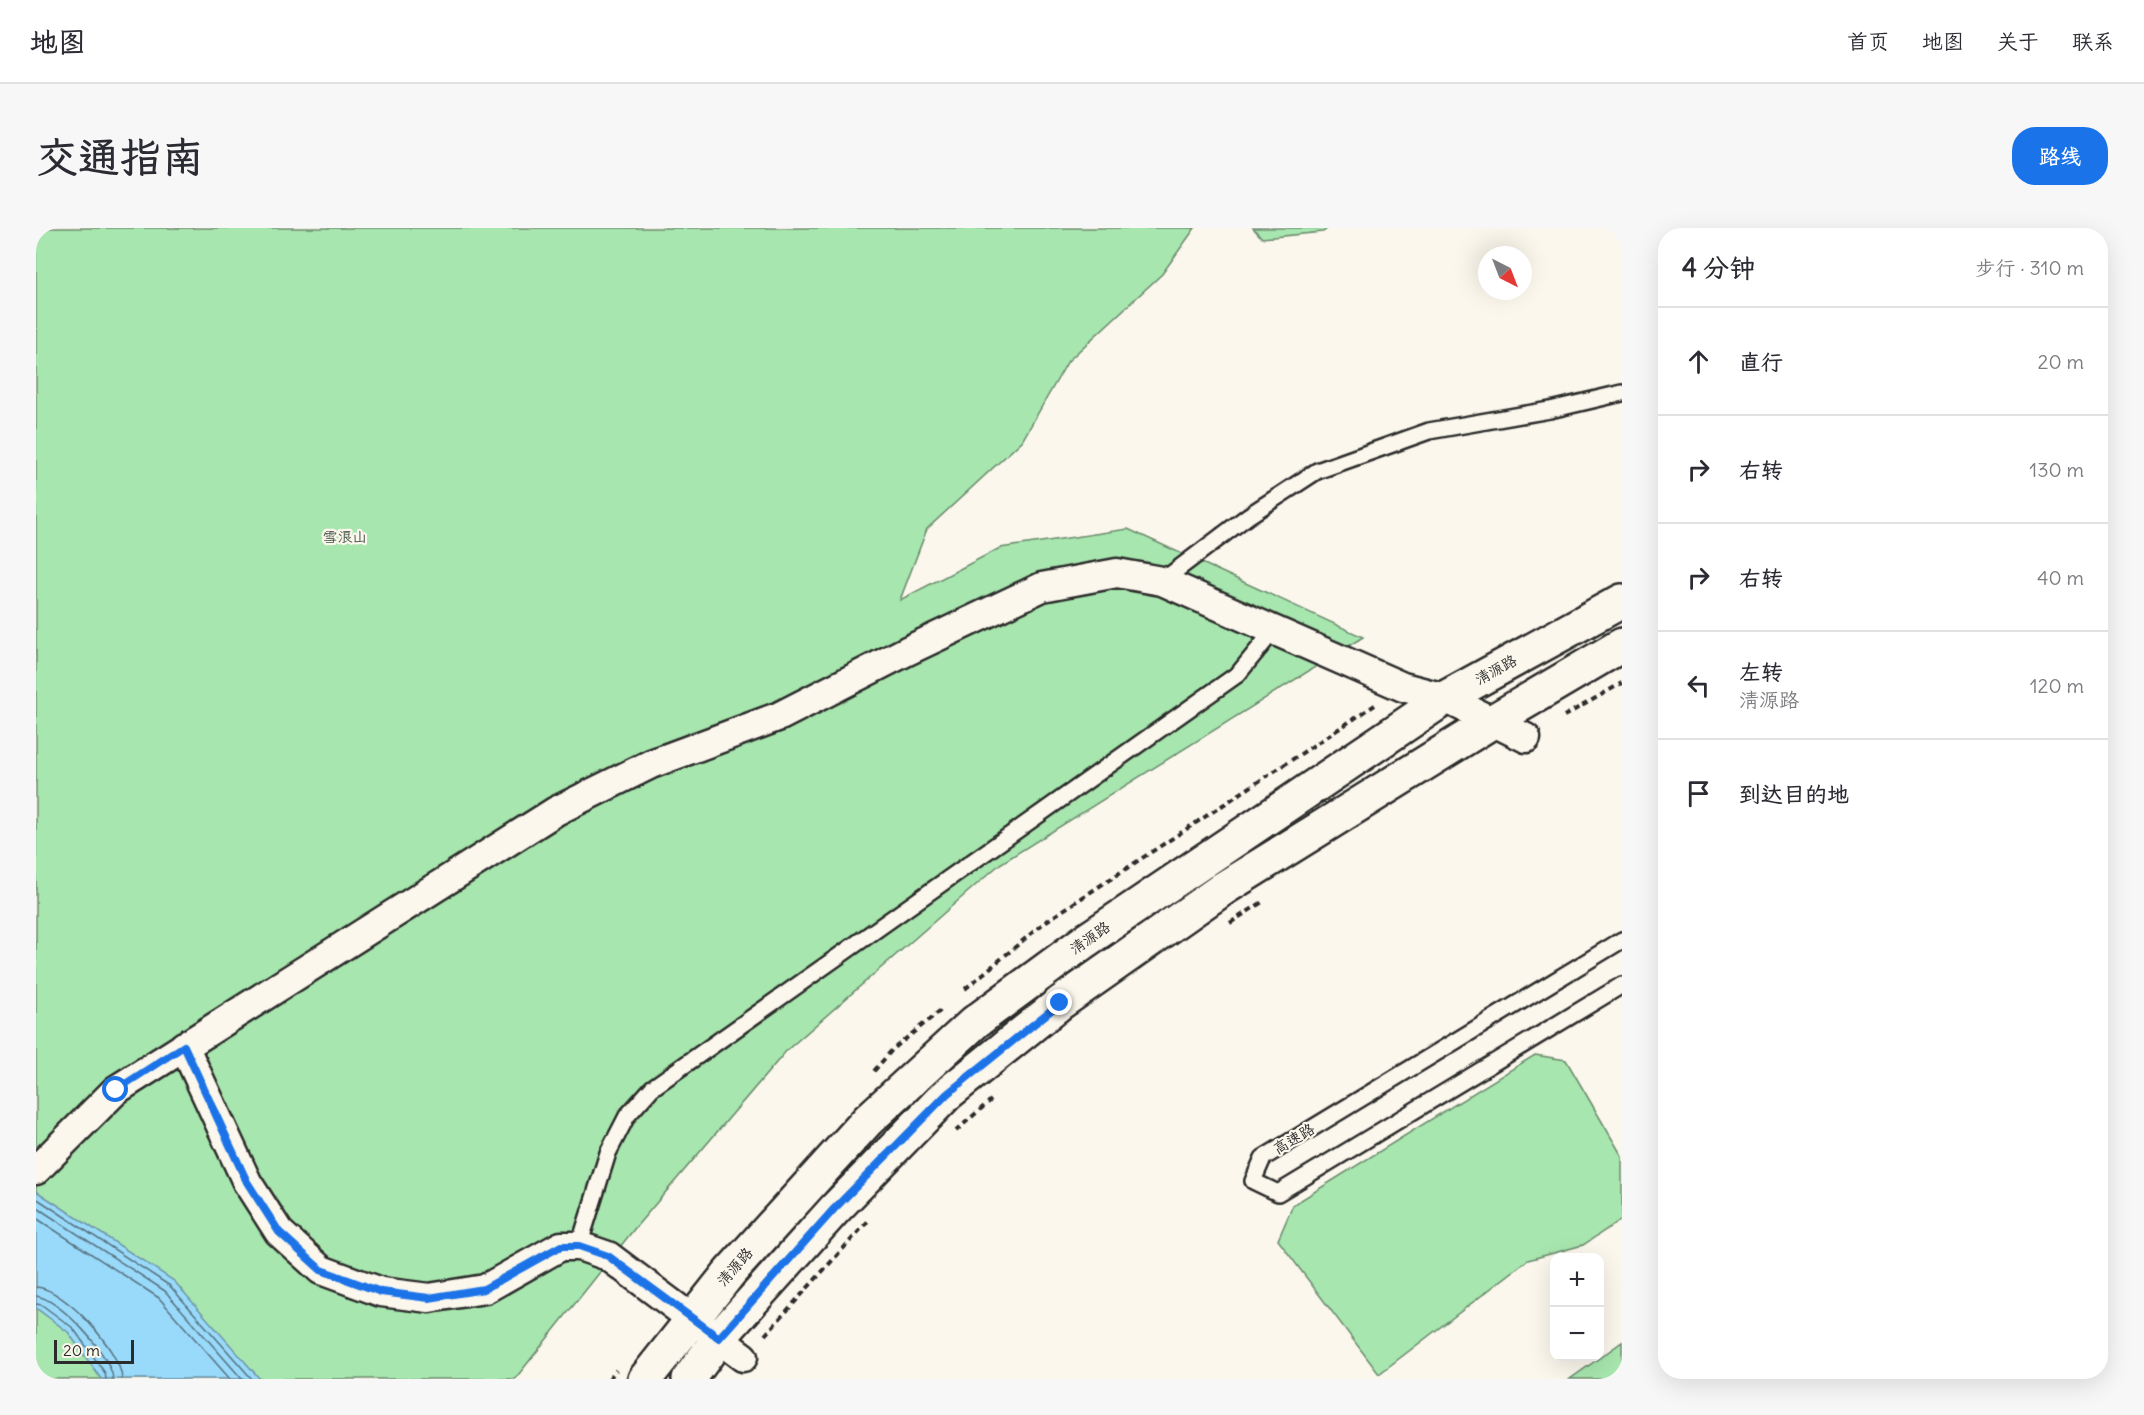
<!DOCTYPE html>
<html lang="zh">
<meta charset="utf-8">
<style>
body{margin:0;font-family:Delius,"LXGW WenKai TC",sans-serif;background:#f7f7f7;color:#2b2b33}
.controls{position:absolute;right:18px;bottom:18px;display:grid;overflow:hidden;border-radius:12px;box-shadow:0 6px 24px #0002}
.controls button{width:54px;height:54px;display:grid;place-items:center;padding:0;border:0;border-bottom:2px solid #e1e1e2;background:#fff;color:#2b2b33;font:30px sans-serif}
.compass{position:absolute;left:1442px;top:18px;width:54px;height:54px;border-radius:50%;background:#fff;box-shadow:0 6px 24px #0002;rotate:138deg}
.scale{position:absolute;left:18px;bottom:15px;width:80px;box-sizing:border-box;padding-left:6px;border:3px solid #2b2b2b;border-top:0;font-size:16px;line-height:21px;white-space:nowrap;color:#2b2b2b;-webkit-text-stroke:4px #fbf7ec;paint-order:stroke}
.stop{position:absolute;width:18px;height:18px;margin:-14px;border:4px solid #1a73e8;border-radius:50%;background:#fff}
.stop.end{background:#1a73e8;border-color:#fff;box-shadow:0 2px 6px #0008}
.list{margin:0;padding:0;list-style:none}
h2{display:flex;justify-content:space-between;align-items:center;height:78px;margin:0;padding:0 24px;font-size:26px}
h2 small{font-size:20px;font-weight:400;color:#7c7c81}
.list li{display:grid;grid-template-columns:39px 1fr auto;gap:18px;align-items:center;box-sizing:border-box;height:108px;padding:0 24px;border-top:2px solid #e1e1e2}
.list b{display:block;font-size:22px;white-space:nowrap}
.list p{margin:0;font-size:20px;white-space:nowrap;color:#7c7c81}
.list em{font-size:20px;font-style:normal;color:#7c7c81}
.icon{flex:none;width:33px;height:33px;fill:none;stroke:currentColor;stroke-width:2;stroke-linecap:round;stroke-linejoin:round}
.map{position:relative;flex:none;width:1586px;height:1151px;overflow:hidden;border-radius:24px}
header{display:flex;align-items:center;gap:36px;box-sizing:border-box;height:84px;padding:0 30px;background:#fff;border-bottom:2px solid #e1e1e2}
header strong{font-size:28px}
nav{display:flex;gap:33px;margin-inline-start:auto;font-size:21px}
.intro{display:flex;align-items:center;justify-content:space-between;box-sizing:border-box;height:144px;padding:0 36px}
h1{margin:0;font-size:42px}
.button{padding:15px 27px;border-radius:24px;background:#1a73e8;color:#fff;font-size:21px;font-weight:700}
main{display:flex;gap:36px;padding:0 36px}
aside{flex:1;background:#fff;border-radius:24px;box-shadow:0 6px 24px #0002}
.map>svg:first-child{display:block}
.green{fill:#a7e6ae;stroke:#69886c;stroke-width:1.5}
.water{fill:#99dafb;stroke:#6d94a8;stroke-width:1.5}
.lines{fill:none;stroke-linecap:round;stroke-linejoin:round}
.shore{stroke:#57717e;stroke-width:1.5}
.service-casing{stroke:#2b2b2b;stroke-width:20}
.minor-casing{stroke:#2b2b2b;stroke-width:33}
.tertiary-casing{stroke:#2b2b2b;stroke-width:38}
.path{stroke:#2b2b2b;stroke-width:4;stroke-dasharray:6 4.5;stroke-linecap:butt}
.service{stroke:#fbf7ec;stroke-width:15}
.minor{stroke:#fbf7ec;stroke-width:28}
.tertiary{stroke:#fbf7ec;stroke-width:33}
.route{stroke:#1a73e8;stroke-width:8}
.labels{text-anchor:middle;stroke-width:4.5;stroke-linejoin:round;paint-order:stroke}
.park-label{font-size:15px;fill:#4a5a4c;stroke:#fbf7ec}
.street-label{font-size:15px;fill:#2b2b2b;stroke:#fbf7ec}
</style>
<header>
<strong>地图</strong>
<nav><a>首页</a><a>地图</a><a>关于</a><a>联系</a></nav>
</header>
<div class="intro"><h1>交通指南</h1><a class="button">路线</a></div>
<main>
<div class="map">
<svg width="1586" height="1151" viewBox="0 0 1586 1151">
<rect width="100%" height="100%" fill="#fbf7ec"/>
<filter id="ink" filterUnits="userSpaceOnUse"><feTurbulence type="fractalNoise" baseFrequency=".0167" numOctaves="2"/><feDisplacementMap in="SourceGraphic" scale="12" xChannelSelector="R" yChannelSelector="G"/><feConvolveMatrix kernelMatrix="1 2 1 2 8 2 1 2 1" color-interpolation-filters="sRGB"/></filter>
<g filter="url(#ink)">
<g class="green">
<path d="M0,0H1159L1126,46L1032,133L986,213L891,301L864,372L964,320L1092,301L1327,409L964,636L751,822L599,1000L479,1151H0Z"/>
<path d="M1217,0H1292L1287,4L1226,10Z"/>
<path d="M1499,827L1530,832L1586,928V991L1547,1017L1492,1032L1343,1146L1242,1012L1257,977Z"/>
<path d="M1586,1114V1151H1534Z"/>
</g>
<path class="water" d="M0,963L138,1053L224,1151H65L32,1104L0,1080Z"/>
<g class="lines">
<g class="shore">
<path d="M0,970L134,1058L216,1151"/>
<path d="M0,979L129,1063L206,1151"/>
<path d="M0,990L123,1070L194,1151"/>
<path d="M0,1059C28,1060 85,1123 86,1151"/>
<path d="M0,1068C23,1070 76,1128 77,1151"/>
<path d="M0,1076L6,1077L37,1100L69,1145L70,1151"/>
</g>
<defs>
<g id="service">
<path d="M1126,353L1212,288L1281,243L1393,203L1514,182L1586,165"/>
<path d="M1586,712L1227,930L1217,953L1242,965L1586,757"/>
<path d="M543,1018L572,925L591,888L616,860L1202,446L1238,402"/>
</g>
<g id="minor">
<path d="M148,818L211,954L243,1004L285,1042L345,1064L393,1070L449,1061L525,1018H543L572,1028L707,1129"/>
<path d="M0,942L80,862L520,583L615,536L744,488L871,423L1006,359L1081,345L1126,353L1367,459L1409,470L1490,510"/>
</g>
<g id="tertiary">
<path d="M609,1151L694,1044L832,892L939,794L1049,713L1409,470L1586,373"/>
<path d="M653,1151L683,1110L798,982L911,866L1024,775L1188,660L1457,493L1586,417"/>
</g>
</defs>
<use href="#service" class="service-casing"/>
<use href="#minor" class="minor-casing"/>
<use href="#tertiary" class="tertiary-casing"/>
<g class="path">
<path d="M1528,488L1586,455"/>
<path d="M1194,695L1228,673"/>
<path d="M929,761L1009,694L1339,477"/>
<path d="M838,843L856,822L905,782"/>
<path d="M920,903L955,872"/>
<path d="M729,1107L833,992"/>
<path d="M573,1151L580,1142"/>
</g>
<use href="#service" class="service"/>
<use href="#minor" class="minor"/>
<use href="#tertiary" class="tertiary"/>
</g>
</g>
<g class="lines" filter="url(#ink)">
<path class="route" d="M80,862L148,818L211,954L243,1004L285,1042L345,1064L393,1070L448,1061L525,1018H543L572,1028L683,1110L798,981L911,866L1024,775"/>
</g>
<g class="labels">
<g class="park-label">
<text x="309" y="314">雪浪山</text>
</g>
<g class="street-label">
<text transform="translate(1460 442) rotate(-29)" y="5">清源路</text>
<text transform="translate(1054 710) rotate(-35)" y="5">清源路</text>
<text transform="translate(1258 911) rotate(-31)" y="5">高速路</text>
<text transform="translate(699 1039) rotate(-49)" y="5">清源路</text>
</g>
</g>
</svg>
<div class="controls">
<button>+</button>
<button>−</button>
</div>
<svg class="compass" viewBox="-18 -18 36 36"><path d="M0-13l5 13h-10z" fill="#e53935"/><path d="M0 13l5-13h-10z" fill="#7c7c81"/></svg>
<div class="scale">20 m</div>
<div class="stop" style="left:80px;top:862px"></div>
<div class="stop end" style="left:1024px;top:775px"></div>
</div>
<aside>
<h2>4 分钟<small>步行 · 310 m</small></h2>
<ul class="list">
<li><svg class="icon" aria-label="ahead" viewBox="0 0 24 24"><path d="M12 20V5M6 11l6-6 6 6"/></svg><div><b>直行</b></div><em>20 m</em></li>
<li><svg class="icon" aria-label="right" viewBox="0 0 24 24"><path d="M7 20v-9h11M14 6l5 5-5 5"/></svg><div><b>右转</b></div><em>130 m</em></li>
<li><svg class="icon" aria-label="right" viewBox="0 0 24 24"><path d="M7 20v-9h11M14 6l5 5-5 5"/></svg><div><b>右转</b></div><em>40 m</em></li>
<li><svg class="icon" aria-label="left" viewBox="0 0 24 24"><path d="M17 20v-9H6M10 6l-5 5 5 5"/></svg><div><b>左转</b><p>清源路</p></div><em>120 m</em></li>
<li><svg class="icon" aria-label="arrive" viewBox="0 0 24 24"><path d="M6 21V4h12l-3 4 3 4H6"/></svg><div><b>到达目的地</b></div></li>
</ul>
</aside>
</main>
